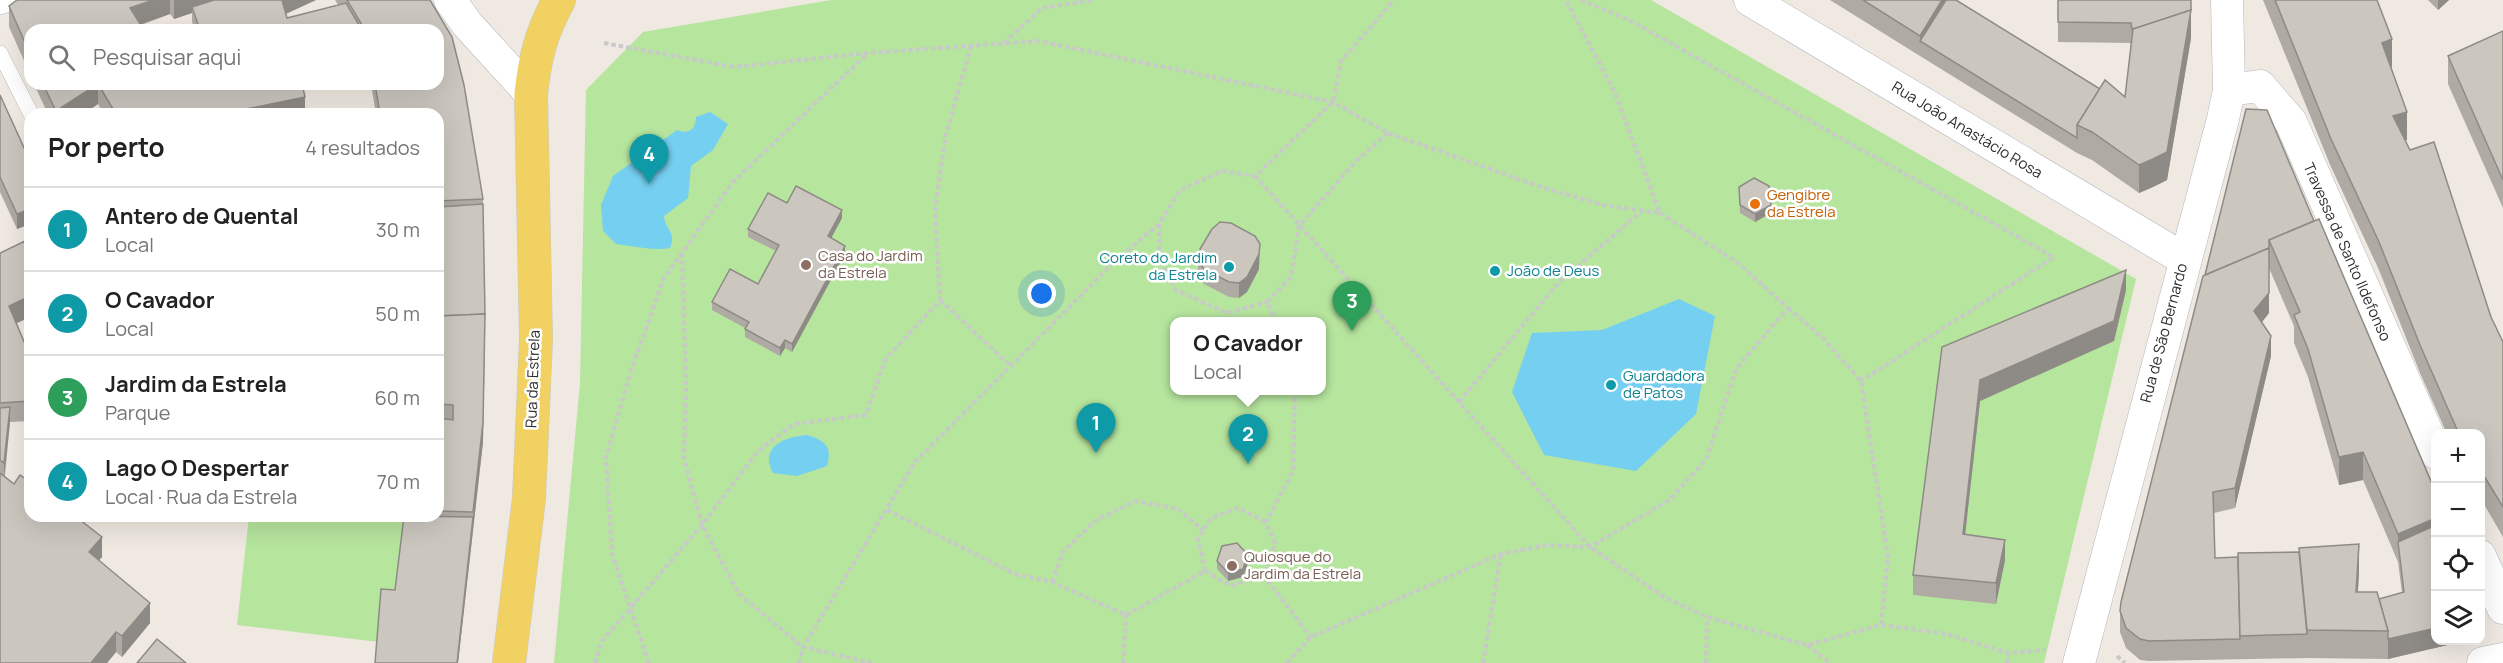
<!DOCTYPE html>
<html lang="pt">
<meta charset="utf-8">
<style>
body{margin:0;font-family:Manrope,sans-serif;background:#f2f2f2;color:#222}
.controls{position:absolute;right:18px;bottom:18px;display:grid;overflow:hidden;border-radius:12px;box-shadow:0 6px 24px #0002}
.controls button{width:54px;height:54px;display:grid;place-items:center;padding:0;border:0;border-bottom:2px solid #e0e0e0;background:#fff;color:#222;font:30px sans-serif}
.you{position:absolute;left:1042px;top:294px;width:21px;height:21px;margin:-15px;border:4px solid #fff;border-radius:50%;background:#1a73e8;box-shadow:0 0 0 9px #1a73e833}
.badge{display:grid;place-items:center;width:39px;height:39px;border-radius:50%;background:#4264fb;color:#fff;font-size:20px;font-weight:700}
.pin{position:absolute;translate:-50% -50px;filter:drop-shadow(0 2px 3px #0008)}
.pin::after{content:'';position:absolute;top:32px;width:21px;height:18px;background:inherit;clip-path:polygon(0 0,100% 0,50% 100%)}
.popup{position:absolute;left:1170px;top:317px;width:156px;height:78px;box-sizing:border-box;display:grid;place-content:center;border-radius:12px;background:#fff;filter:drop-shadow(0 2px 4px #0005);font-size:20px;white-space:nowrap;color:#767676}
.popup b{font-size:22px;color:#222}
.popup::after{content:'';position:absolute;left:50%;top:100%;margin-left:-12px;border:12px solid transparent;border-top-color:#fff}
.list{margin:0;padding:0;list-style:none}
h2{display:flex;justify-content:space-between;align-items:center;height:78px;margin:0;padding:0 24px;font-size:26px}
h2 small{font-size:20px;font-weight:400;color:#767676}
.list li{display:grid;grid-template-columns:39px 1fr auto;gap:18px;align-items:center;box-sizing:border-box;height:84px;padding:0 24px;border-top:2px solid #e0e0e0}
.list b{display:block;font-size:22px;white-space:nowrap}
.list p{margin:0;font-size:20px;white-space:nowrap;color:#767676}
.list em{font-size:20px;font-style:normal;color:#767676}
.icon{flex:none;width:33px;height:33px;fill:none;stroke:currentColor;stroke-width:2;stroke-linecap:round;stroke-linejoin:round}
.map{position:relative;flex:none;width:2503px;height:663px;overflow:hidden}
.search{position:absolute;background:#fff;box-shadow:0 6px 24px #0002;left:24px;top:24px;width:420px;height:66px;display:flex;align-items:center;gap:15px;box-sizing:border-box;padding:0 21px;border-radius:18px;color:#767676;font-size:22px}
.panel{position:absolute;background:#fff;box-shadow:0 6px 24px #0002;left:24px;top:108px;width:420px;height:414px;border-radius:18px}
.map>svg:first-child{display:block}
.green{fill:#b6e59e;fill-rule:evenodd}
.water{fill:#75cff0}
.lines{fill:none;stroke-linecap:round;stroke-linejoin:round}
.service-casing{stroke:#b4b7c1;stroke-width:16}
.minor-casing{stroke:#b4b7c1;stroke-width:33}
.primary-casing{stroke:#c9c9c9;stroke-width:34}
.path{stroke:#c9c9c9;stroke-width:4;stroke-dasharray:4.5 3;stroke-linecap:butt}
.service{stroke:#fff;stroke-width:15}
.minor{stroke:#fff;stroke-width:32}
.primary{stroke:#f2d163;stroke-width:33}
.wall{fill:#afaba4;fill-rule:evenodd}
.shaded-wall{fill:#8e8b86}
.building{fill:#cbc7bf;stroke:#8e8b86;stroke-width:1.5}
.food-dot{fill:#e8710a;stroke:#fff;stroke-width:2}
.education-dot{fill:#8d6e63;stroke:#fff;stroke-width:2}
.culture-dot{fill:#0f9aa8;stroke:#fff;stroke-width:2}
.labels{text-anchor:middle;stroke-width:5;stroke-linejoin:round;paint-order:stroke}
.street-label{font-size:15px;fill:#2e2e2e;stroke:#fff}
.food-label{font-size:15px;fill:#c56008;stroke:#fff;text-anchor:start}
.education-label{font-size:15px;fill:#785e54;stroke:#fff;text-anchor:start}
.culture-label{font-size:15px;fill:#0d838f;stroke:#fff;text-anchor:start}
</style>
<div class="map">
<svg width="2503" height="663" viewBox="0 0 2503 663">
<rect width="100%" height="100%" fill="#efe9e1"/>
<g class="green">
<path d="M831,0H1651L2136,279L2044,663H554L580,383L586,90L643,32ZM1174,322H1322V390H1174Z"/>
<path d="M249,516H406L395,605L379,642L237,625Z"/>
</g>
<g class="water">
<path d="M710,112L728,124L713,150L691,166L688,198L664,216C665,229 677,233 670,248C654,251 633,246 616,244L603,231L601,205L613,176L677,130C689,135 696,129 696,117Z"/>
<path d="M1679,299L1715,316L1696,414L1636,471L1544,455L1512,392L1532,333L1602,330Z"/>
<path d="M807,435C824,440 833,446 827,466L797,476L773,473C759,447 784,437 807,435Z"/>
</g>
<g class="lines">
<defs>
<g id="service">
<path d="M0,7L21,0"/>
<path d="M0,53L31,114"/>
</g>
<g id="minor">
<path d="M450,0L467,24L531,94"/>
<path d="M1750,0L2184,259"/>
<path d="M2229,90L2260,86L2291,122L2436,453"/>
<path d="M2480,556L2503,608"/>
<path d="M2079,663L2223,119L2229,90L2227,0"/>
<path d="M2483,663L2503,659"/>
</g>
<path id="primary" d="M509,663L529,498L536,339L531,94C535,57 541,33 559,0"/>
</defs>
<use href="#service" class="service-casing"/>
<use href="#minor" class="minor-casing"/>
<use href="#primary" class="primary-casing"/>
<g class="path">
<path d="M1581,0L1629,20L2054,257L1861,381"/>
<path d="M604,43L734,67L868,53L1038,41L1333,102L1388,133L1544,188L1603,205L1660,213"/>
<path d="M1004,43L1042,8L1093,0"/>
<path d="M1255,176L1590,547L1664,597L1707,617L1807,645L1881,625L1947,634L2008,653L2046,650"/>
<path d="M1159,224V259L1176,290L1227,313L1267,302"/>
<path d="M682,253L686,386L684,458L702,525L739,594L803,647L872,663"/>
<path d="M940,300L1011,366"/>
<path d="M1788,308L1821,336L1861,381L1888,557L1881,625"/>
<path d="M1277,322L1267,302L1291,277L1299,226L1356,161L1388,133"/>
<path d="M1459,402L1559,282L1642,211"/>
<path d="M887,510L1015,574L1052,582L1126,615L1205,571L1231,586L1263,575L1275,543L1266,522L1293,471L1295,390"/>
<path d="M1205,571L1198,538L1211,518L1238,508L1266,522"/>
<path d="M1263,575L1311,637"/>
<path d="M1052,582L1063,552L1095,521L1135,501L1178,509L1203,530"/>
<path d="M1807,645L1830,663"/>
<path d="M2117,656L2125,663"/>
<path d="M595,663L602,641L702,525L758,451L794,424L866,415L885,360L940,300L935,209L946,134L971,46"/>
<path d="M649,663L612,554L606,458L630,373L664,278L732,183L868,53"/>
<path d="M799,663L803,647L915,462L1113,263L1159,224L1180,190L1222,171L1255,176L1333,102L1341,61L1394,0"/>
<path d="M1123,663L1126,615"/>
<path d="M1287,663L1311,637L1501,554L1547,545L1590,547L1669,500L1706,460L1736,369L1788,308L1738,263L1660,213L1615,93L1566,0"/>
<path d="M1483,663L1501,554"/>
<path d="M1706,663L1707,617"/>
<path d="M2007,663L2008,653"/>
</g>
<use href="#service" class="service"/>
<use href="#minor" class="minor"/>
<use href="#primary" class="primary"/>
</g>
<g class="wall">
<path d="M17,0H316L286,14L287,18L338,5L335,0H430L452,37L464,85L483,199L485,314L483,442L458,663H375L381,589L395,590L404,516H438V114H376L371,84H438V30H195L192,22V13L174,19L170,14L141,25L144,30H30V74L9,27V6Z"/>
<path d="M1830,0H1956L2100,89L2125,97L2131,43L2058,42V0L2191,38L2167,180L2153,187L2139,193L2092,160L2077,153L1920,56Z"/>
<path d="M2263,0H2377L2392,67H2391L2407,140H2405L2503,342V537L2481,499V434H2447L2420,373L2379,270L2331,167Z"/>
<path d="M2428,0H2449L2438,10Z"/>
<path d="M2503,31V208L2448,84V56Z"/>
<path d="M34,84H302L305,114H104L98,104L83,114H48Z"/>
<path d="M0,95L30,161V224L17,229L0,192Z"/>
<path d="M2246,109L2456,643L2388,659L2307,658L2149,661L2140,660L2126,648L2120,632V611ZM2269,268L2294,326V343L2308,377L2339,485L2363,480L2398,562L2402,593L2379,599L2358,592L2359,572L2215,558L2214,513L2235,508L2271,356L2262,322L2269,313Z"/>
<path d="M1739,187L1771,213L1755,222L1740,213Z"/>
<path d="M787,203L842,218L831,238L845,254L792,352L785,348L780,356L745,337V328L712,310V302L758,284L776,251L748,237V229Z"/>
<path d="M0,253L16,323L28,351L30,350V421L10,422L5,476L102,557L99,560L150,623L122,657L116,652L107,663H0Z"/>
<path d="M1198,260L1259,269L1247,292L1239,298L1229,297L1204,284L1198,275Z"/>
<path d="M2126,290L2114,341L1980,401L1965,534L2005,560L1996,604L1913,595V575L1942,347Z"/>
<path d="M1217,561L1248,563L1243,577L1228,581L1217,569Z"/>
</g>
<g class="shaded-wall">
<path d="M153,0H170V14L130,28V8Z"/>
<path d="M174,0H234L192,7V13L174,19Z"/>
<path d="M283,0H316L283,15Z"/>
<path d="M1942,0H1948L1920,41V56V36Z"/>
<path d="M2438,0H2449L2438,10Z"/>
<path d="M2191,10V38L2167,180L2153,187L2139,193V165Z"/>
<path d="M2392,39V67L2382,71V43Z"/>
<path d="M98,84V104L83,114H56V111Z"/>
<path d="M305,97V114H222Z"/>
<path d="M2407,112V140L2393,144V116Z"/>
<path d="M1771,205V213L1755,222V214Z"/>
<path d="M30,209V224L17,229V214Z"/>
<path d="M842,210V218L828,244V236Z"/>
<path d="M1260,244L1259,269L1247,292L1239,298V283Z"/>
<path d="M845,246V254L792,352V344Z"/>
<path d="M2269,248V313L2254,332V311Z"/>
<path d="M2126,270V290L2114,341L1980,401L1963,554V534L1980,380Z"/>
<path d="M30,296V317L9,327V306Z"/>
<path d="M485,335L483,442L458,663H457L473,517Z"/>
<path d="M2271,336V356L2235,508V488Z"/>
<path d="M785,340V348L780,356V348Z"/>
<path d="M10,407V422L4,478V463Z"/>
<path d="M2363,452V480L2339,485V457Z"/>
<path d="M2436,518V546L2398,542V534Z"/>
<path d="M102,537V557L89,572V552Z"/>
<path d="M2005,540V560L1996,604V583Z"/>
<path d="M2359,544V572L2356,620V592Z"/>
<path d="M1248,555V563L1243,577L1228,581V573Z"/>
<path d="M150,603V623L122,657V636Z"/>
<path d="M2436,628V640H2460L2456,643L2388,659V639Z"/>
<path d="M116,632V652L107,663H91Z"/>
</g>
<g class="building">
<path d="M17,0H153L130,8L144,30H30V54L9,6Z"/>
<path d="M214,0H282L287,18L346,3L362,30H200L192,7Z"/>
<path d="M347,0H430L452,37L464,85L483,199L438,201V114H380L375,84H438V30H365Z"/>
<path d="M1863,0H1942L1920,36Z"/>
<path d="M1946,0H1956L2100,89L2077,125V138L1920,41Z"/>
<path d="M2058,0H2191V10L2133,29V33L2131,23L2058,22Z"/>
<path d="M2275,0H2377L2392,39L2382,43L2407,112L2393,116L2410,150L2434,142L2491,317L2503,342V507L2481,471V434H2459L2420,345L2379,242L2331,139Z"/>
<path d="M2191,10L2167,152L2153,159L2139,165L2092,132L2077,125L2105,80L2125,97L2133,29Z"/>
<path d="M2503,31V180L2448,56Z"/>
<path d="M43,84H98L56,111Z"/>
<path d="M98,84H302L305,97L222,114H116Z"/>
<path d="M0,95L30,161V209L17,214L0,177Z"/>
<path d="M2246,109L2267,110L2314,221L2269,240V248L2205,275Z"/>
<path d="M1754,178L1769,186L1771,205L1755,214L1740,205L1739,187Z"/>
<path d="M796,186L842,210L828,236L845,246L792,344L785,340L780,348L745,329L749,322L712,302L730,269L758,284L779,245L748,229L768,193L787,203Z"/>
<path d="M483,204L485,314L438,316V207Z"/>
<path d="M2319,219L2436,493V518L2398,534L2363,452L2339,457L2308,349L2294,315L2300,312L2269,240Z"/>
<path d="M1220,222L1231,223L1255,236L1260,244L1259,254L1247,277L1239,283L1229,282L1204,269L1198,260L1200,249L1212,229Z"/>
<path d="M25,241L30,254V296L9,306L28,351L30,350V401L0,403V253Z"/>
<path d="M2269,248V293L2254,311L2271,336L2235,488L2213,492L2215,558L2238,557L2240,639L2149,641L2140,639L2126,628L2120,611L2121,602L2203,276Z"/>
<path d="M2126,270L2114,321L1980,380L1963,534L2005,540L1996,583L1913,575L1942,347Z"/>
<path d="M485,314L483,422L473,512L438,511V418L453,420V405L438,404V316Z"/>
<path d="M10,407L4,463L0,460V408Z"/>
<path d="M0,473L14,484L20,475L30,482V516H75L102,537L89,552L150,603L122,636L116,632L91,663H0Z"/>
<path d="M404,516L473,517L457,663H375L381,589L395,590Z"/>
<path d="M2436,525V628L2388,639V631L2379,599L2404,592L2398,542Z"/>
<path d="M1237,543L1248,555L1243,569L1228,573L1217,561L1222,546Z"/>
<path d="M2359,544L2356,592H2377L2388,631L2307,630L2299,548Z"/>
<path d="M2299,552L2307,634L2240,636L2238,553Z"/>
<path d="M157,639L186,663H137Z"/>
</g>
<circle class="food-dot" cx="1755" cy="204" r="6"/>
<g class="education-dot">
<circle cx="806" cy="265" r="6"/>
<circle cx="1232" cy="566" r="6"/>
</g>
<g class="culture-dot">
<circle cx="1229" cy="267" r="6"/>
<circle cx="1495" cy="271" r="6"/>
<circle cx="1611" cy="385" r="6"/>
</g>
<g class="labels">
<g class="street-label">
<text transform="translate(1967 130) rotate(31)" y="5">Rua João Anastácio Rosa</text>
<text transform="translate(2347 252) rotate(66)" y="5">Travessa de Santo Ildefonso</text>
<text transform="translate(2164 333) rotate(-75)" y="5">Rua de São Bernardo</text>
<text transform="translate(533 379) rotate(-88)" y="5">Rua da Estrela</text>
</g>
<g class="food-label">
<text x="1767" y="200">Gengibre<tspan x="1767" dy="17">da Estrela</tspan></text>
</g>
<g class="education-label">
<text x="818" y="261">Casa do Jardim<tspan x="818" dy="17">da Estrela</tspan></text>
<text x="1244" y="562">Quiosque do<tspan x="1244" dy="17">Jardim da Estrela</tspan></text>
</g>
<g class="culture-label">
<text x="1217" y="263" text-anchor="end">Coreto do Jardim<tspan x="1217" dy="17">da Estrela</tspan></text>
<text x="1507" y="276">João de Deus</text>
<text x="1623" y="381">Guardadora<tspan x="1623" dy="17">de Patos</tspan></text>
</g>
</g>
</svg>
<div class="controls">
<button>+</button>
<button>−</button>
<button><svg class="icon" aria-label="locate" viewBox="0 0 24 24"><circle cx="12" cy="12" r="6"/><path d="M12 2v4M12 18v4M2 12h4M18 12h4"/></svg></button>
<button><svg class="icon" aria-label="layers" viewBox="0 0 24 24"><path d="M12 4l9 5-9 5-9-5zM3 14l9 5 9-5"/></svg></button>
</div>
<div class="you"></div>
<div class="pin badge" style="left:1096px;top:453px;background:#0f9aa8">1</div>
<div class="pin badge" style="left:1248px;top:464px;background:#0f9aa8">2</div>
<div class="popup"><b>O Cavador</b>Local</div>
<div class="pin badge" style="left:1352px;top:331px;background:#2e9e5b">3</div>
<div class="pin badge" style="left:649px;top:184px;background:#0f9aa8">4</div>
<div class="search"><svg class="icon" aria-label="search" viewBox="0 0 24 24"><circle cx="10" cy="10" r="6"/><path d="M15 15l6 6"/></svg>Pesquisar aqui</div>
<section class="panel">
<h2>Por perto<small>4 resultados</small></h2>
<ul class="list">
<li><span class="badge" style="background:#0f9aa8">1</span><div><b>Antero de Quental</b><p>Local</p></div><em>30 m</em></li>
<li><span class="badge" style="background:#0f9aa8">2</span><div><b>O Cavador</b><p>Local</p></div><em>50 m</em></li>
<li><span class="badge" style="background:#2e9e5b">3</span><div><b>Jardim da Estrela</b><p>Parque</p></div><em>60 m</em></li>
<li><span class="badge" style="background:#0f9aa8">4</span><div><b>Lago O Despertar</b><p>Local · Rua da Estrela</p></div><em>70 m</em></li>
</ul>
</section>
</div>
